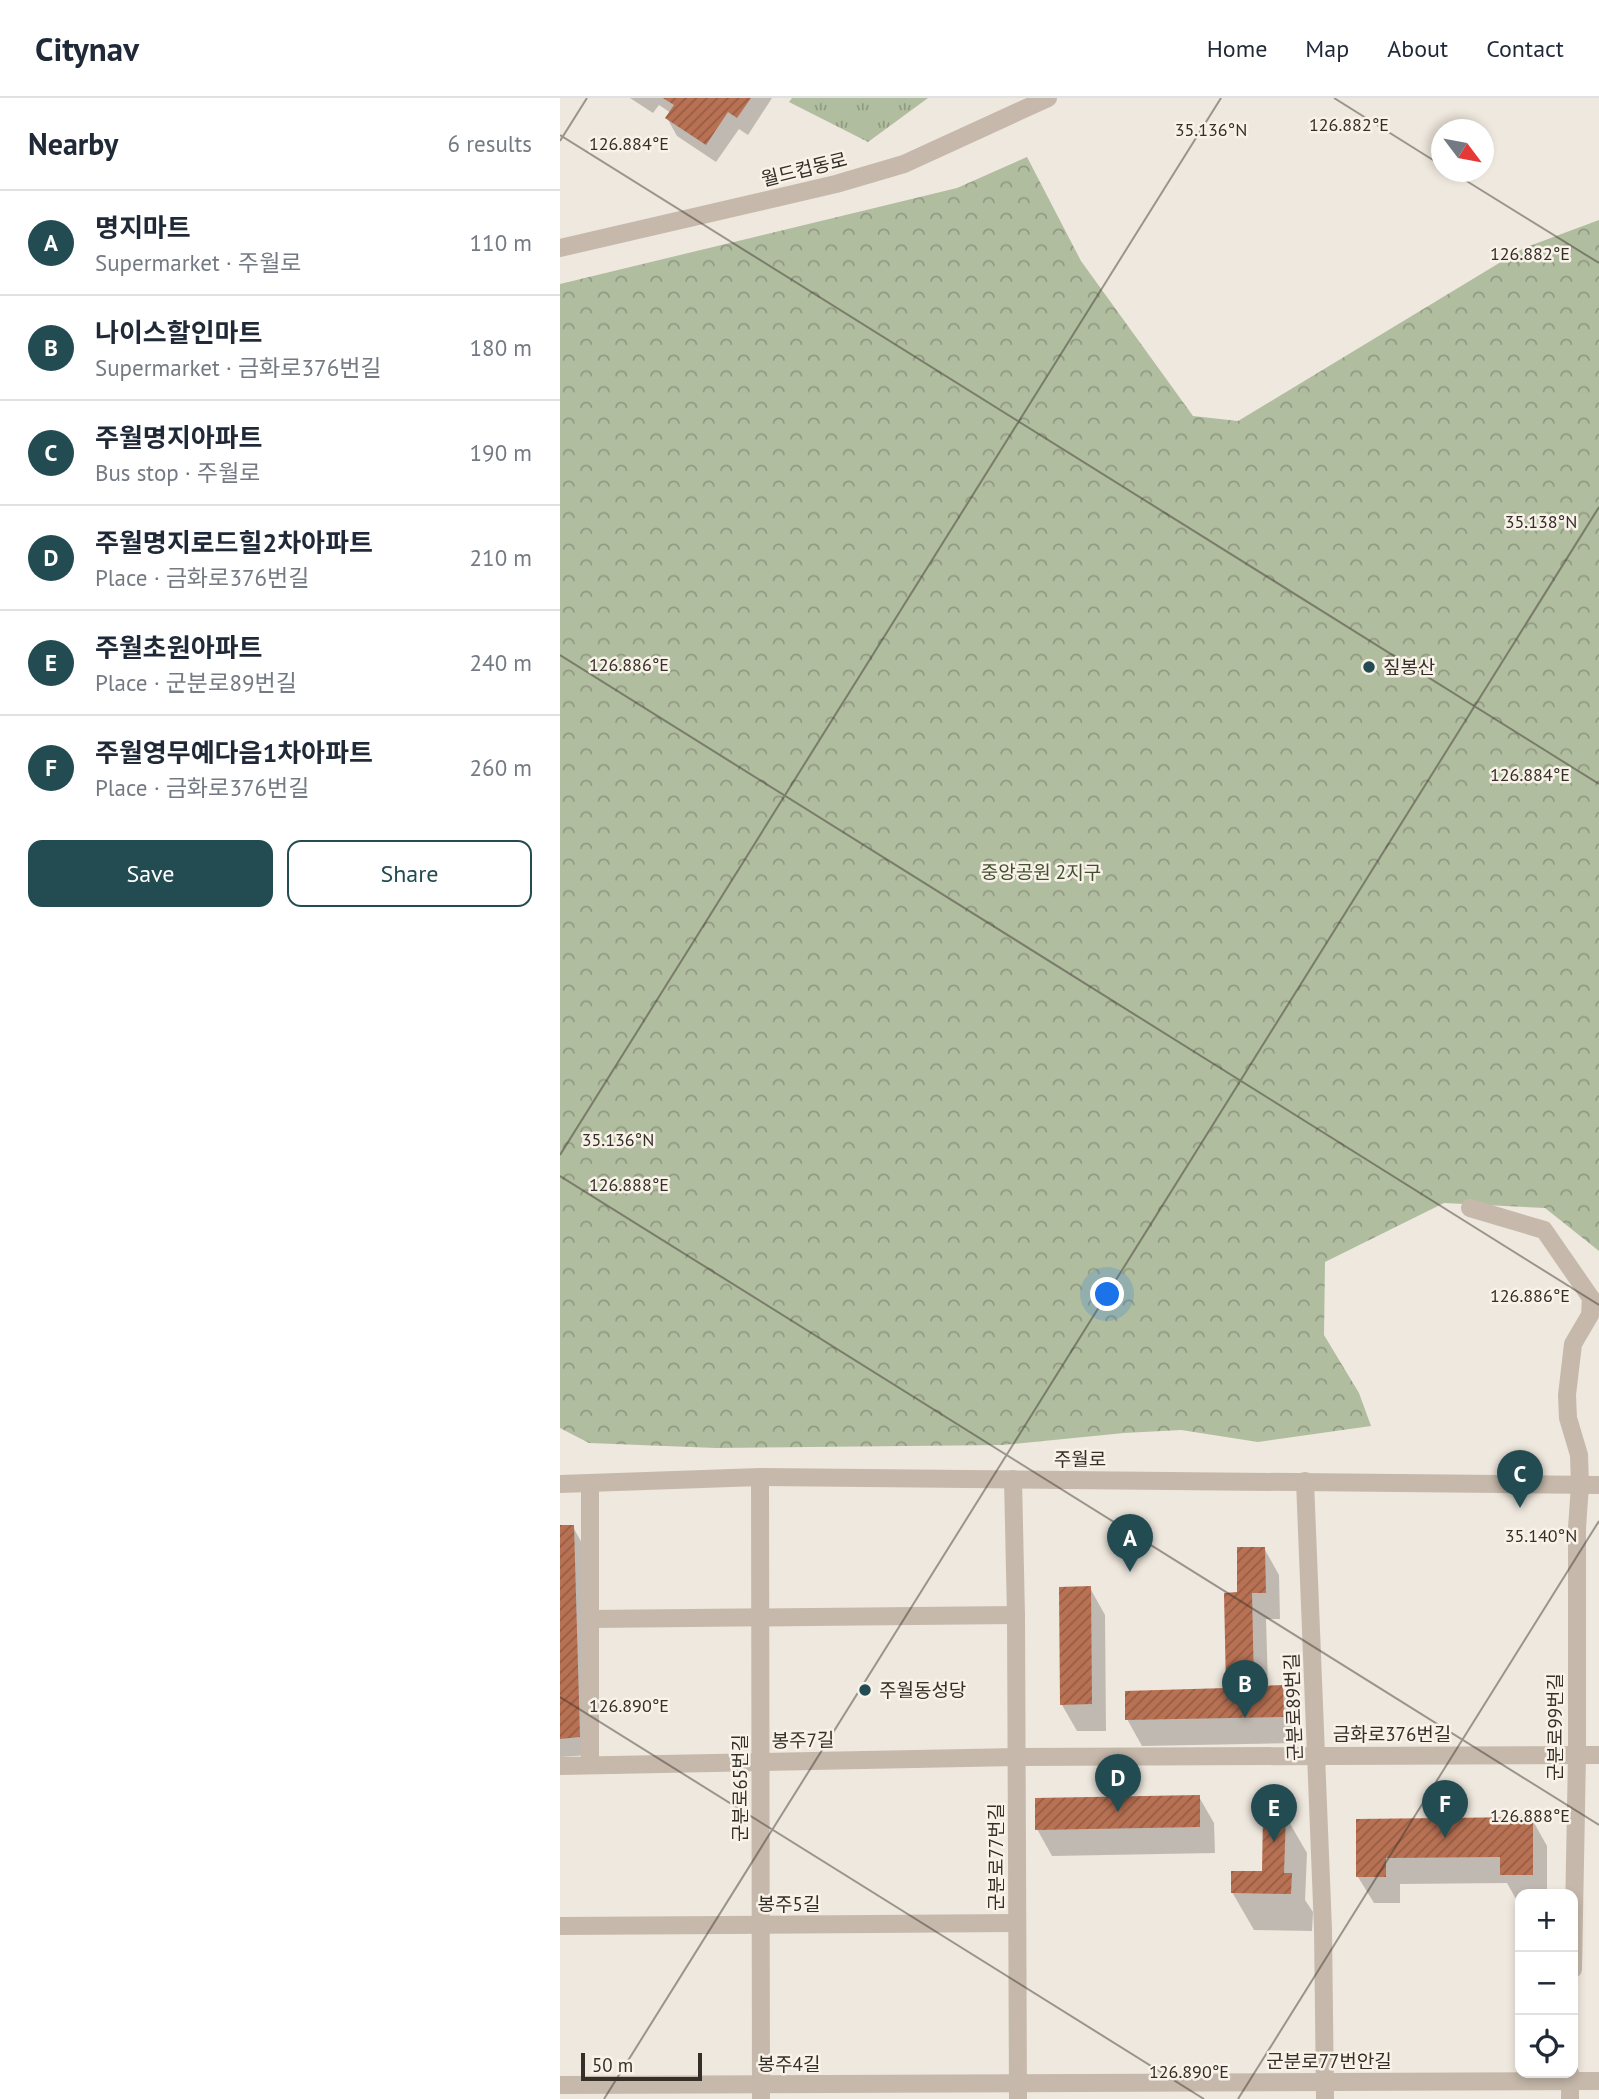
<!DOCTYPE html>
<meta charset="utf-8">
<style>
body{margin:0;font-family:"PT Sans","Noto Sans KR",sans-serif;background:#f6f6f7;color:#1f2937}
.controls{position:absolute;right:21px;bottom:21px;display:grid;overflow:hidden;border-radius:14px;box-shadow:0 4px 10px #0003}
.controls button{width:63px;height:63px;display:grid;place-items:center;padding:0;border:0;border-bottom:2px solid #e0e1e3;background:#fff;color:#1f2937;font:35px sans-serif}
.compass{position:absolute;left:871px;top:21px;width:63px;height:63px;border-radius:50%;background:#fff;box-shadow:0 4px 10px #0003;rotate:122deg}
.scale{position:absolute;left:21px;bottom:18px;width:121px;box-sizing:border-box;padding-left:7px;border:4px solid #352e29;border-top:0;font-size:19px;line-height:24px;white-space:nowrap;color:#352e29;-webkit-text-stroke:5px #f8f2e9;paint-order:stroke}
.you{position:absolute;left:548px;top:1197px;width:24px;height:24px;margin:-18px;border:5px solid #fff;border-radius:50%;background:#1a73e8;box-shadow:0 0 0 10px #1a73e833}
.badge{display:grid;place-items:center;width:46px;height:46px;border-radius:50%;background:#234c52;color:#fff;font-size:23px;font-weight:700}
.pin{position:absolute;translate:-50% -58px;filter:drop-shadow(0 2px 4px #0008)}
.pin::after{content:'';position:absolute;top:37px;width:24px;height:21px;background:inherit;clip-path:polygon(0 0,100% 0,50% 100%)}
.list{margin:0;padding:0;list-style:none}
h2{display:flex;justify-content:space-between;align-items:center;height:91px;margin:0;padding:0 28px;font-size:30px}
h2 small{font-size:23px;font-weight:400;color:#747a83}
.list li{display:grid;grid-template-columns:46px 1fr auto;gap:21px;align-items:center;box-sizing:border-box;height:105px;padding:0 28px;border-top:2px solid #e0e1e3}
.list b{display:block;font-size:26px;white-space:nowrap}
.list p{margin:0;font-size:23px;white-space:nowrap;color:#747a83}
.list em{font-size:23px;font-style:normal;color:#747a83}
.actions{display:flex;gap:14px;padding:21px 28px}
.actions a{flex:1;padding:16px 0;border:2px solid #234c52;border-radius:14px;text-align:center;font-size:24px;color:#234c52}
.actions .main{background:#234c52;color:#fff}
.icon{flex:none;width:38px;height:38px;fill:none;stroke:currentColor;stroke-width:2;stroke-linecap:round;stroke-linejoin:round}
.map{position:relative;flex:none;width:1039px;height:2001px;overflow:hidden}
header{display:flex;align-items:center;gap:42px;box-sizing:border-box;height:98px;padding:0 35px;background:#fff;border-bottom:2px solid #e0e1e3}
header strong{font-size:33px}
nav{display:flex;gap:38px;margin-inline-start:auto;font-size:24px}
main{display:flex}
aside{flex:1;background:#fff}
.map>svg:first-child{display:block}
.grass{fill:url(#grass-tufts)}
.forest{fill:url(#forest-crowns)}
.shadow{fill:#0003}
.building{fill:url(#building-hatch)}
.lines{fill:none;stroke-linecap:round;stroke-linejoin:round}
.minor{stroke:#c6b9ab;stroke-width:18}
.ticks{fill:none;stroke:#352e29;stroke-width:2;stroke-opacity:0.45}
.poi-dot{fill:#234c52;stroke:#f8f2e9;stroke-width:2.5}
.labels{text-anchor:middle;stroke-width:5;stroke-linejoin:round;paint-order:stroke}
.street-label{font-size:19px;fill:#352e29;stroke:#f8f2e9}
.poi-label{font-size:19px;fill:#352e29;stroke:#f8f2e9;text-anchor:start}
.park-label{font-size:19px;fill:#435030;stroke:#f8f2e9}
.ticks-label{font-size:18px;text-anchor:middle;fill:#352e29;stroke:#f8f2e9;stroke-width:5;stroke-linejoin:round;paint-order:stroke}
</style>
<header>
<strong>Citynav</strong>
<nav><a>Home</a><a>Map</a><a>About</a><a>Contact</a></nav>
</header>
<main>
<aside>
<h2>Nearby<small>6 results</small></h2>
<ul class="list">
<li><span class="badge">A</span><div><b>명지마트</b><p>Supermarket · 주월로</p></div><em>110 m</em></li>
<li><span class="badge">B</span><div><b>나이스할인마트</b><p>Supermarket · 금화로376번길</p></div><em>180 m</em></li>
<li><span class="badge">C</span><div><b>주월명지아파트</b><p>Bus stop · 주월로</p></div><em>190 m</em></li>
<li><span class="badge">D</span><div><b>주월명지로드힐2차아파트</b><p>Place · 금화로376번길</p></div><em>210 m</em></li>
<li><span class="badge">E</span><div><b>주월초원아파트</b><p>Place · 군분로89번길</p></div><em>240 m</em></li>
<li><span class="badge">F</span><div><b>주월영무예다음1차아파트</b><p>Place · 금화로376번길</p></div><em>260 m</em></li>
</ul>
<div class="actions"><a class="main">Save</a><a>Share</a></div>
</aside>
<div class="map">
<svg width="1039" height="2001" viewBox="0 0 1039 2001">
<defs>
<pattern id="grass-tufts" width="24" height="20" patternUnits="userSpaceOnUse" patternTransform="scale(1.75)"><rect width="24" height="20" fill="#b1bd9f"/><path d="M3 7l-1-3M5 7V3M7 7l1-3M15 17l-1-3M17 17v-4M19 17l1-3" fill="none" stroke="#919a82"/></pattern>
<pattern id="forest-crowns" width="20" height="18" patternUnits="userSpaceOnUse" patternTransform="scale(1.75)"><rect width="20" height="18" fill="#b1bd9f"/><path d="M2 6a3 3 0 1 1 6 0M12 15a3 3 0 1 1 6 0" fill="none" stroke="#919a82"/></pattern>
<pattern id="building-hatch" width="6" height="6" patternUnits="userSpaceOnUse" patternTransform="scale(1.75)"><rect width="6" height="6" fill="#b87153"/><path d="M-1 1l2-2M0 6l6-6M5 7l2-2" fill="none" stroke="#965d45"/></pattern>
</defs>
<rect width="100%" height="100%" fill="#efe8de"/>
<path class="grass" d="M232,0H368L308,44L229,4Z"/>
<path class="forest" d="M467,59L521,163L633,318L678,323L964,150L1039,122V1153L985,1110L884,1105L765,1164L764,1237L799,1295L811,1328L698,1344L621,1332L564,1335L443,1347L156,1350L29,1345L0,1330V186L397,90Z"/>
<g class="shadow">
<path d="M70,0H212L188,37L179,31L156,64L117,38L107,20L111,15L99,7L93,15Z"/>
<path d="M0,1429H13L23,1447L29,1657L0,1659Z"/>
<path d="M704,1450L719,1477L720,1521H706L708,1589H722L738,1615V1645L582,1648L567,1621L667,1592L679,1496Z"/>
<path d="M530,1490L545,1517L546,1633H517L502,1607Z"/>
<path d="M639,1699L654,1725L655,1755L492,1758L477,1731Z"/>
<path d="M725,1717L747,1755L745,1802L753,1814L752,1833L694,1832L672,1794L703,1775Z"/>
<path d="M972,1721L987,1748V1796H960V1803H957L947,1785L840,1786V1805H814L798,1779V1722Z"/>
</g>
<g class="building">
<path d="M103,0H191L177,20L168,14L146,47L105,20L114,7Z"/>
<path d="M0,1427H14L20,1639L0,1641Z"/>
<path d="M677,1449H705L706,1495H692L694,1588L723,1587L724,1619L565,1622V1593L666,1590L664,1495L677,1494Z"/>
<path d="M531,1488L532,1606L500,1607L499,1489Z"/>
<path d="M640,1697V1729L475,1732V1700Z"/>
<path d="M703,1715L726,1716L724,1775H732L731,1796L671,1795V1773H702Z"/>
<path d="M973,1719V1777H940V1759L826,1760V1779H796V1721Z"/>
</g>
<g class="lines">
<g class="minor">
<path d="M0,150L276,86L344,66L488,0"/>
<path d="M910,1110L984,1132L1031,1200L1030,1217L1013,1246L1007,1297L1008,1320L1019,1357L1020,1387L1017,1430V1657L1013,1871"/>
<path d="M200,1379L201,2001"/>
<path d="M453,1381L456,1517L458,2001"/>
<path d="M745,1383L763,1831L765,2001"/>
<path d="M0,1386L200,1379L1039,1387"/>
<path d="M30,1386V1667"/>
<path d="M30,1521L456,1517"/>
<path d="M0,1668L457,1659L1039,1657"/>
<path d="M0,1828L457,1825"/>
<path d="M0,1987L1039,1983"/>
<path d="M1010,2001V1975"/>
</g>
</g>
<path class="ticks" d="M774,0L881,67M0,37L1039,686M0,43L27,0M892,74L1039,165M0,557L1039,1207M0,1057L661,0M0,1078L1039,1727M0,1599L644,2001M44,2001L1039,409M678,2001L1039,1423"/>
<g class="poi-dot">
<circle cx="809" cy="569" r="7"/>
<circle cx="305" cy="1592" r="7"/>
</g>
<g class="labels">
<g class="street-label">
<text transform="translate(244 71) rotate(-14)" y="7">월드컵동로</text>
<text x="520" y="1368">주월로</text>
<text transform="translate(733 1609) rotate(-92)" y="7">군분로89번길</text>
<text transform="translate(995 1629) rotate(-90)" y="7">군분로99번길</text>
<text x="832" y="1643">금화로376번길</text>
<text transform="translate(243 1642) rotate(-1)" y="7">봉주7길</text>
<text transform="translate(180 1690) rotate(-90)" y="7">군분로65번길</text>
<text transform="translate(436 1759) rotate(-90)" y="7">군분로77번길</text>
<text x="229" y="1813">봉주5길</text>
<text x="769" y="1970">군분로77번안길</text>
<text x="229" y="1973">봉주4길</text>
</g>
<g class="poi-label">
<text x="823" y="576">짚봉산</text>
<text x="319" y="1599">주월동성당</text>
</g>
<g class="park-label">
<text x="481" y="781">중앙공원 2지구</text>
</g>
</g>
<g class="ticks-label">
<text x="789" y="33">126.882°E</text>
<text x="651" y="38">35.136°N</text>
<text x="69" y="52">126.884°E</text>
<text x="970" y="162">126.882°E</text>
<text x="981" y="430">35.138°N</text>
<text x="69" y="573">126.886°E</text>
<text x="970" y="683">126.884°E</text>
<text x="58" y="1048">35.136°N</text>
<text x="69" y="1093">126.888°E</text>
<text x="970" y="1204">126.886°E</text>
<text x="981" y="1444">35.140°N</text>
<text x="69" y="1614">126.890°E</text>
<text x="970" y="1724">126.888°E</text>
<text x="629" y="1980">126.890°E</text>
</g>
</svg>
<div class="controls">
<button>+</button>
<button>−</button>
<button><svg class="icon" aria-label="locate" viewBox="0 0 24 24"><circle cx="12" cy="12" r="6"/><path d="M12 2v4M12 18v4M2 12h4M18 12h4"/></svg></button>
</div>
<svg class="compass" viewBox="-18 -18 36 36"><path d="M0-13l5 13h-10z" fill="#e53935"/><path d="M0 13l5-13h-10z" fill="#747a83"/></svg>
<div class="scale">50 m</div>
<div class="you"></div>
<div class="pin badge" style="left:570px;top:1474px">A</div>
<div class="pin badge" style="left:685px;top:1620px">B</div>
<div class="pin badge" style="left:960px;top:1410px">C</div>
<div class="pin badge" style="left:558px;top:1714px">D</div>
<div class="pin badge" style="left:714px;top:1744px">E</div>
<div class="pin badge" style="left:885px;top:1740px">F</div>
</div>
</main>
